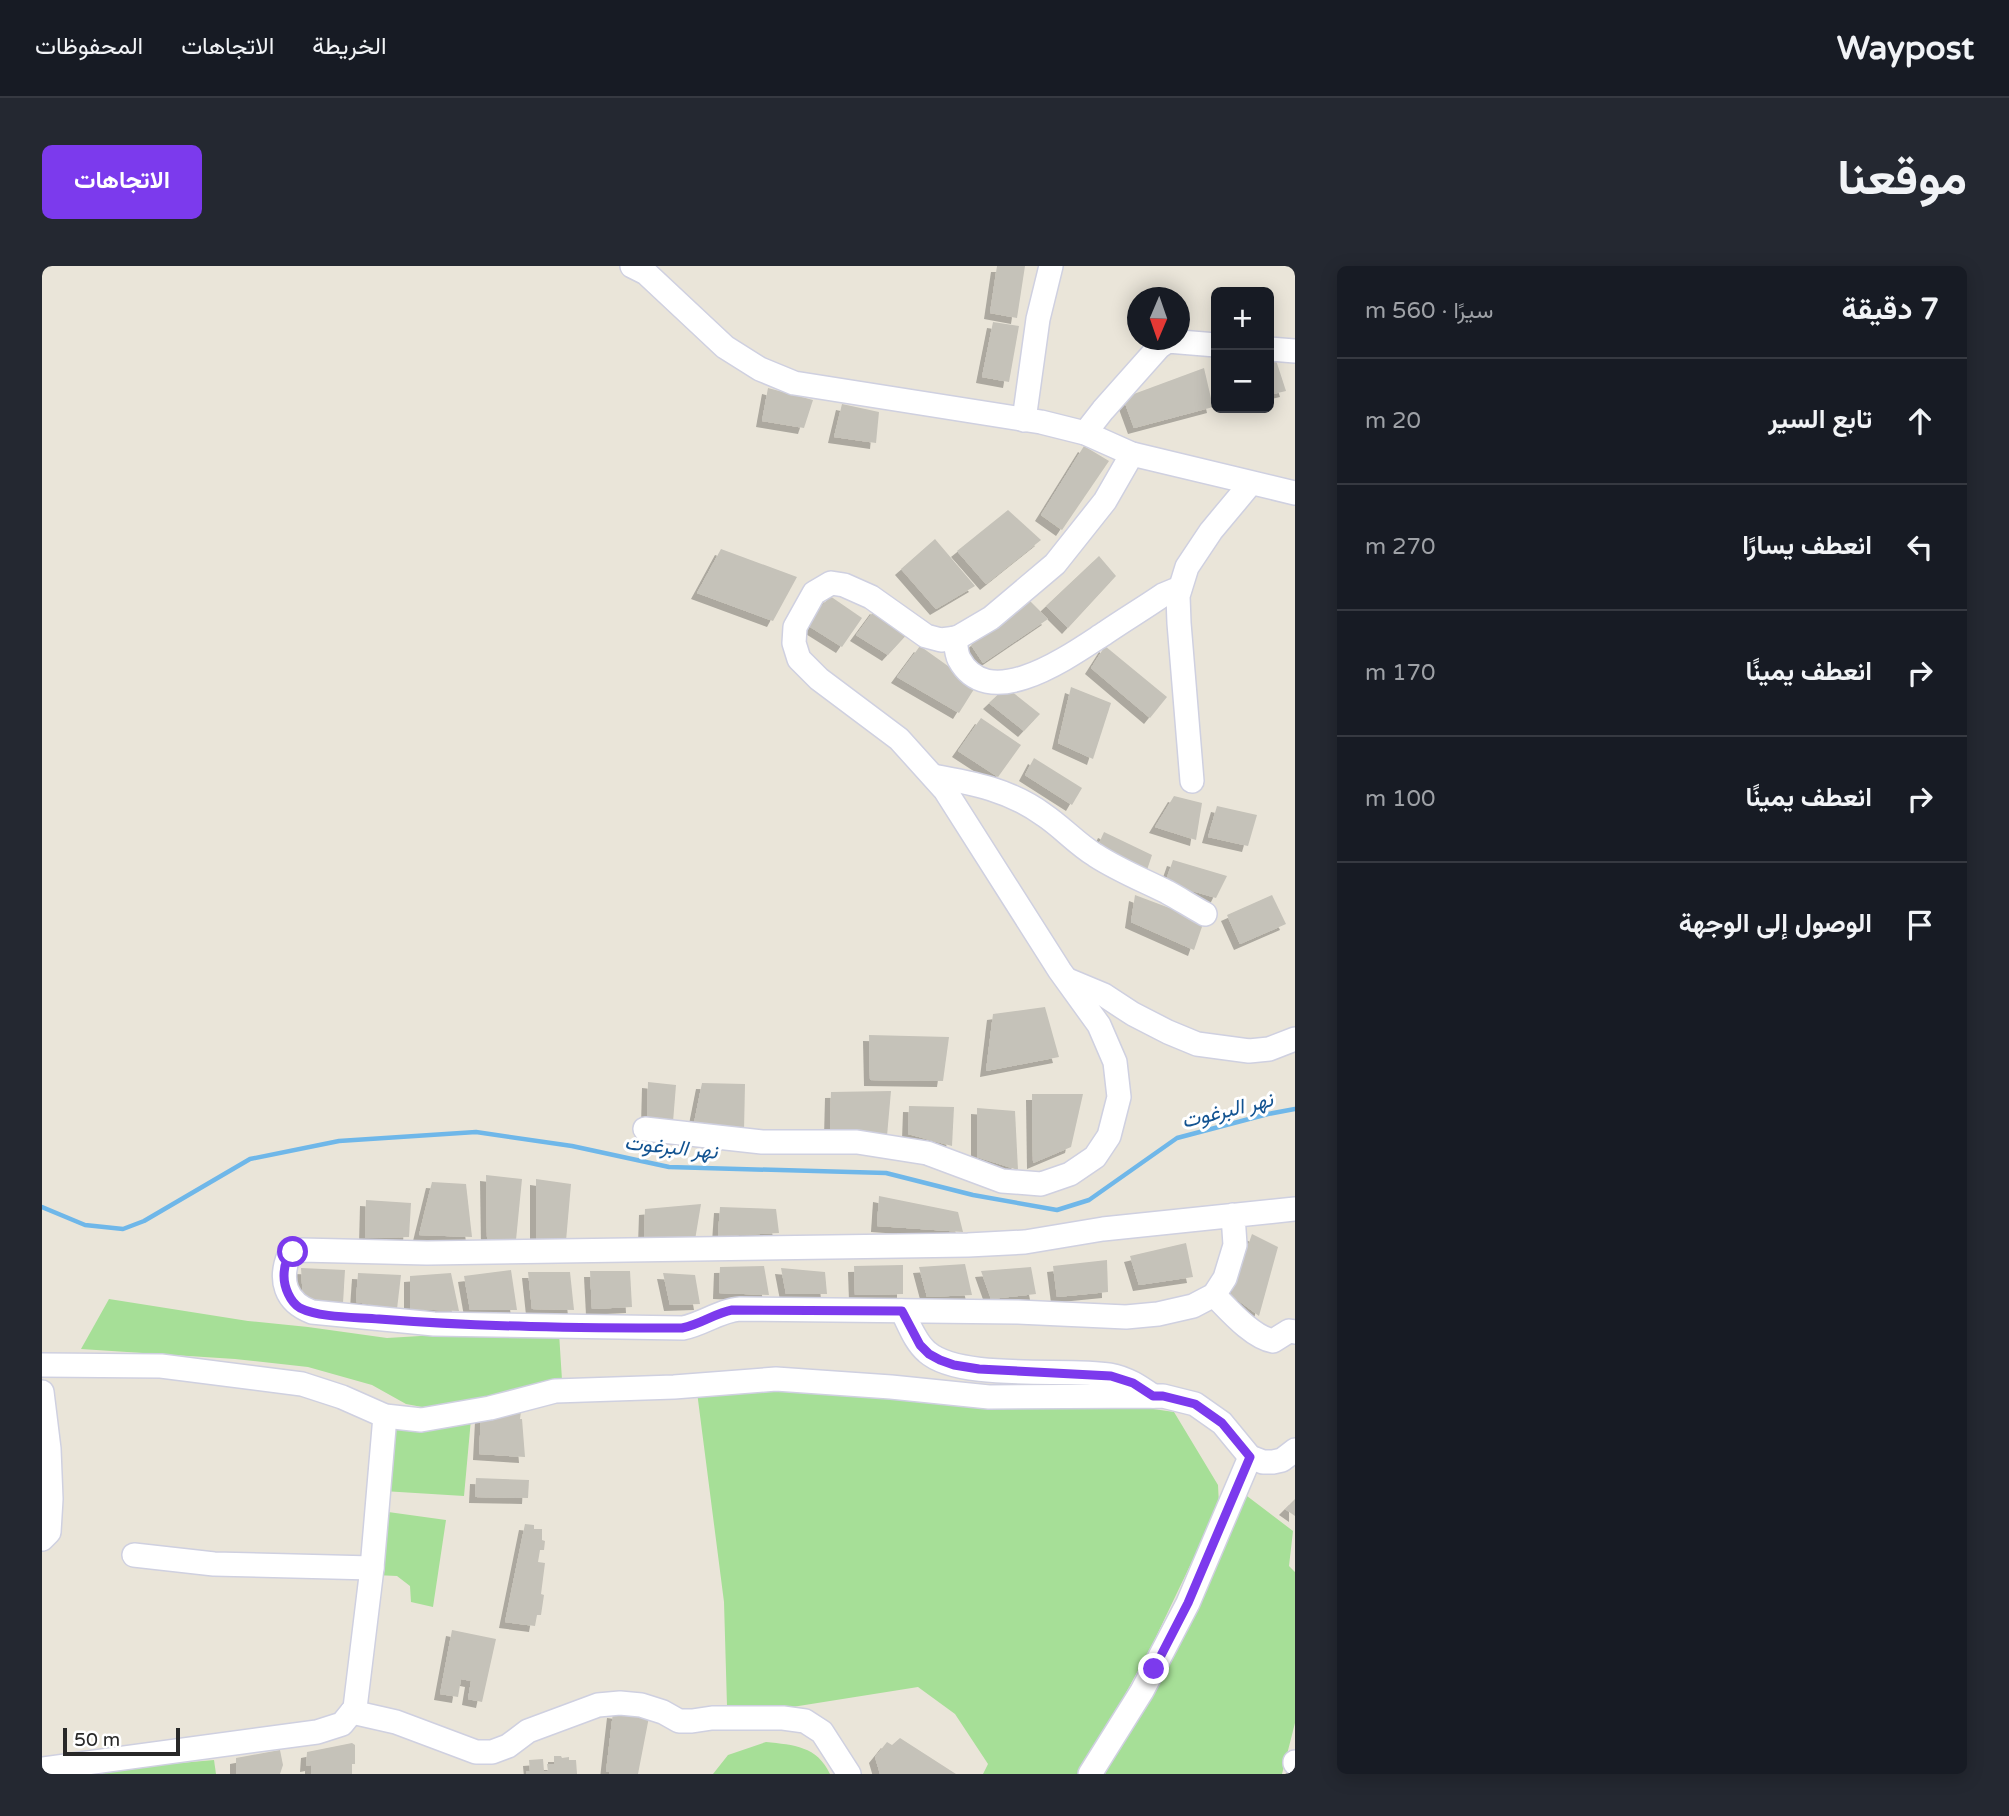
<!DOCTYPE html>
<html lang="ar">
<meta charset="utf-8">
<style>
body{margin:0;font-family:"Varela Round",Vazirmatn,sans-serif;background:#242831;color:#f1f3f6;direction:rtl}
.controls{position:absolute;right:21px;top:21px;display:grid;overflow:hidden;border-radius:10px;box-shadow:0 4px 18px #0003}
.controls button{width:63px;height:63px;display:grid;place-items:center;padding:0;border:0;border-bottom:2px solid #363941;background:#171b24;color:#f1f3f6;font:35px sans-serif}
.compass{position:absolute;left:1085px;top:21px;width:63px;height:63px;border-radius:50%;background:#171b24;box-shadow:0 4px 18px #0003;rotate:182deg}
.scale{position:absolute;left:21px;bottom:18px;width:117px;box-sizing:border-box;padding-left:7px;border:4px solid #282828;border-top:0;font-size:19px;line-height:24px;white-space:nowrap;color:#282828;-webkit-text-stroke:5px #fff;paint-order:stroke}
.stop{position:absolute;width:21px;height:21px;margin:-16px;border:5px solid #7c3aed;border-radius:50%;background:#fff}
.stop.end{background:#7c3aed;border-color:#fff;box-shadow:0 2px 7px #0008}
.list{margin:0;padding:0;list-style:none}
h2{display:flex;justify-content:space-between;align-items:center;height:91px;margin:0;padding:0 28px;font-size:30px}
h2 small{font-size:23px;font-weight:400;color:#9ea1a6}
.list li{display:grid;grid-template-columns:46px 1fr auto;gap:21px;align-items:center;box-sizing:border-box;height:126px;padding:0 28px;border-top:2px solid #363941}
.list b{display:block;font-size:26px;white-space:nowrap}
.list em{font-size:23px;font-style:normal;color:#9ea1a6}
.icon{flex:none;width:38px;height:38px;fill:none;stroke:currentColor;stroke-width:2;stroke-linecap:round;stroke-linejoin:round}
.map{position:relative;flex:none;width:1253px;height:1508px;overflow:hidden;direction:ltr;border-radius:10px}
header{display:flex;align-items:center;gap:42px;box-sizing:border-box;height:98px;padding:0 35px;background:#171b24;border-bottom:2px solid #363941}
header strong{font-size:33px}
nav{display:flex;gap:38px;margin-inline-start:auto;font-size:24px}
.intro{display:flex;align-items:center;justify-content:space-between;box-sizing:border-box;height:168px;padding:0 42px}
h1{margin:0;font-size:49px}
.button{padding:18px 32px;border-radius:10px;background:#7c3aed;color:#fff;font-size:24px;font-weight:700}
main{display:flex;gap:42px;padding:0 42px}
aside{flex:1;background:#171b24;border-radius:10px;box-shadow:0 4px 18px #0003}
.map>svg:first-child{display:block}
.green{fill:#a6df97}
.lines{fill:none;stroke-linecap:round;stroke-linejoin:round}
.stream{stroke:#6fb7e9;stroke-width:4.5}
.building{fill:#c5c2b9;filter:url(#shadow)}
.minor-casing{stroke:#cfd0e0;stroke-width:26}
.minor{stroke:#fff;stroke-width:23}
.route{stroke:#7c3aed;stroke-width:9}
.labels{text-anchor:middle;stroke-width:6;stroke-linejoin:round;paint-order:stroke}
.water-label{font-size:21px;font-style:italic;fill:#125391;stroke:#fff}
</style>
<header>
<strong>Waypost</strong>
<nav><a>الخريطة</a><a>الاتجاهات</a><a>المحفوظات</a></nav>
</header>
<div class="intro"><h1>موقعنا</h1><a class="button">الاتجاهات</a></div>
<main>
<aside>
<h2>7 دقيقة<small>سيرًا · 560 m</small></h2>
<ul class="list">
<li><svg class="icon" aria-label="ahead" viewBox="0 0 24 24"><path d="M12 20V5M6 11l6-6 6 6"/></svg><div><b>تابع السير</b></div><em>20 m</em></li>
<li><svg class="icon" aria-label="left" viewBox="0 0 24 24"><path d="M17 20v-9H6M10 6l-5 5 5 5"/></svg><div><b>انعطف يسارًا</b></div><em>270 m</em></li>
<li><svg class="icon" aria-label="right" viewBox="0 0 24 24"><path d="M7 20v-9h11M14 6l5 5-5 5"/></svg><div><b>انعطف يمينًا</b></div><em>170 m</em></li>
<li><svg class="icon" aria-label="right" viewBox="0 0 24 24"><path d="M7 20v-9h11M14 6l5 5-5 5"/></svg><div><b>انعطف يمينًا</b></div><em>100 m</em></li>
<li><svg class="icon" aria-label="arrive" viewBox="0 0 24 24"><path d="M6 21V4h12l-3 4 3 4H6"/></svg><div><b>الوصول إلى الوجهة</b></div></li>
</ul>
</aside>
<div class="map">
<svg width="1253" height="1508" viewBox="0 0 1253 1508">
<defs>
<filter id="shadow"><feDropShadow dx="-6" dy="6" stdDeviation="0" flood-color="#0004"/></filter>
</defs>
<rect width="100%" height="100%" fill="#eae5d9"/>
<g class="green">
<path d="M67,1033L206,1055L266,1061L345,1072L395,1069L517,1067L520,1114L435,1137L380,1141L364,1138L330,1119L266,1101L193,1093L39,1083Z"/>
<path d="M762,1121L1084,1139L1132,1146L1176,1219L1177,1239L1112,1375L1040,1508H941L946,1498L913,1448L876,1421L744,1442L685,1440L682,1336L655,1126Z"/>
<path d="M429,1153L422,1230L341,1225L349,1161Z"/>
<path d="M1205,1230L1251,1265L1247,1300L1253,1306V1457L1240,1508H1063Z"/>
<path d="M339,1245L404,1254L391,1341L369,1336L368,1320L355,1310L333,1309Z"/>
<path d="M724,1476C752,1479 775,1480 788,1508H671L686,1489Z"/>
<path d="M172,1494L174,1508H19L27,1507Z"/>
</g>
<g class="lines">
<path class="stream" d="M0,941L43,959L81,963L102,955L208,893L297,875L434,866L530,880L627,901L844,907L931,929L1015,944L1047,934L1135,872L1226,848L1253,843"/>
</g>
<g class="building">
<path d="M955,0H983L975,52L948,47Z"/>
<path d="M951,56L977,60L967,116L940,111Z"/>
<path d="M1232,88L1244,125L1227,129V89Z"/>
<path d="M1162,102L1171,141L1092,162L1081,132Z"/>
<path d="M726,122L771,134L762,162L720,155Z"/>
<path d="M800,138L837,146L834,177L792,171Z"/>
<path d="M1042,180L1067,195L1020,264L999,249Z"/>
<path d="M966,244L999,274L944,318L915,285Z"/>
<path d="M893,273L933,320L894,343L859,303Z"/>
<path d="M679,283L755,311L731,355L655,327Z"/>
<path d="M1057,290L1074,310L1026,362L1004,340Z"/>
<path d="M788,330L820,352L800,381L765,359Z"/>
<path d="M985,332L1006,353L941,397L929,379Z"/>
<path d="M834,342L869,364L846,389L814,369Z"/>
<path d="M878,380L934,420L917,447L855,411Z"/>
<path d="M1063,380L1125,431L1108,452L1049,402Z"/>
<path d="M964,421L998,448L982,465L947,437Z"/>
<path d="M1029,421L1069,437L1051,493L1016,477Z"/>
<path d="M939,452L979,479L956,511L916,485Z"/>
<path d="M992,492L1040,522L1030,539L983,509Z"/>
<path d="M1132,530L1160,537L1154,574L1113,561Z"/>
<path d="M1175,540L1215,549L1206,580L1166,571Z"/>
<path d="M1062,566L1110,589L1104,607L1053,586Z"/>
<path d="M1131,594L1185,610L1174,632L1123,617Z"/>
<path d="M1093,629L1162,655L1152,684L1089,656Z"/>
<path d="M1230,629L1244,658L1198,678L1185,649Z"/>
<path d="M1003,741L1017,791L944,805L951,748Z"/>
<path d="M827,769L907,771L901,815L828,814Z"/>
<path d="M606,816L634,819L631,856L605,854Z"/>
<path d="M660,817L703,818L702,865L652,857Z"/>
<path d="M849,825L845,870L788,865L789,826Z"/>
<path d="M990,828H1041L1029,881L991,897Z"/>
<path d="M867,840L912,841L910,880L866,868Z"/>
<path d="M935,842L973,845L976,904L935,891Z"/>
<path d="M444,909L480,913L474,974L445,973Z"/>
<path d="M494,913L529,918L524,975L494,973Z"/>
<path d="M390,916L424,918L430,971L377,969Z"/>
<path d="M837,930L916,946L921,966L835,960Z"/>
<path d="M324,934L369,937L367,971L323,972Z"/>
<path d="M659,938L653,974L602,973L603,943Z"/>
<path d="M678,941L734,943L737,967L676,970Z"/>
<path d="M1210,968L1236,981L1217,1050L1189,1029Z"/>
<path d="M1144,977L1151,1011L1097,1019L1088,990Z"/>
<path d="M1065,994L1066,1026L1015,1031L1011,1000Z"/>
<path d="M923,998L930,1029L885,1031L877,1001Z"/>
<path d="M861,999V1028L813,1029L812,1000Z"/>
<path d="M722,1000L727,1029L677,1027L678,1001Z"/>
<path d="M989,1001L994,1028L949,1033L939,1005Z"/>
<path d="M259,1002L303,1004L301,1037L261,1033Z"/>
<path d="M739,1002L783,1006L785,1028H744Z"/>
<path d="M469,1004L475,1044H428L422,1010Z"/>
<path d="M548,1005H588L590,1041L550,1043Z"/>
<path d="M486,1006H528L532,1044L490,1043Z"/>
<path d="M316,1007L359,1009L355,1043L314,1036Z"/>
<path d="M409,1007L417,1045L368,1043V1010Z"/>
<path d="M621,1007L653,1009L658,1038L628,1039Z"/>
<path d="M479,1145L478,1153H480L483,1191L437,1188L439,1150Z"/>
<path d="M434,1212L487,1214L486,1232L433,1231Z"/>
<path d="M1253,1233V1250L1243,1243Z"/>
<path d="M483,1258L492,1259V1263H500V1274L503,1275L502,1284H498L496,1296L503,1297L499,1328L502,1329L499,1349H495L493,1360L463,1356Z"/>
<path d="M410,1364L454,1373L440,1436L426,1433L429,1415L419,1413L416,1431L398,1428Z"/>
<path d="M571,1446L607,1451L596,1508H567L568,1505L564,1506Z"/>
<path d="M858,1472L914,1508H838L833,1491L845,1476L850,1479Z"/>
<path d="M310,1477L313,1479V1498H310V1508H269V1499L264,1500L265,1486Z"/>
<path d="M238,1484L241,1499L238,1508H194V1492Z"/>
<path d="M512,1490H519L520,1492L527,1491V1494H534L535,1508H484V1505H488L487,1494L501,1493L502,1505H506L505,1498H512Z"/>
</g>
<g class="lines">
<defs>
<g id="minor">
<path d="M590,0L604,7L683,81L718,103L752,117L999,156L1043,167L1090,188L1253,227"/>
<path d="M1227,83L1253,85"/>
<path d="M982,154L996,53L1009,0"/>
<path d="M1043,167L1061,144L1117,81L1126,75L1174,79"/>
<path d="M913,372C914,379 914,387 917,393C947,449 1029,389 1063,367C1082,354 1102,342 1121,329L1138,322"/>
<path d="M891,510C931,517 968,524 1002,549C1020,561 1035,578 1053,589C1076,604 1101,614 1125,626C1138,633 1150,641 1163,648"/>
<path d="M1150,515L1137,357L1136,330L1145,301L1169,265L1209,217"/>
<path d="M1026,714L1062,729L1091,748L1126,766L1155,778L1207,785L1227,783L1253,773"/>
<path d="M603,863L720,876H815L885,887L960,915L999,918L1028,908L1053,891L1067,870L1077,831L1073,796L1057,759L1018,705L903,524L857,473L777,413L757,393L752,377L753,361L772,327L789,317L802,319L829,331L884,370L899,374L915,372L949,352L1013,298L1063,235L1090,188"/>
<path d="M1191,949L1193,979L1183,1012L1172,1029L1151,1040L1116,1048L1084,1051L976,1046L698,1043C679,1044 661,1058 641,1062L392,1058L270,1046C243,1036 237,1014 247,989L259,984L385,987L926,979L983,976L1061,963L1253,943"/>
<path d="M1172,1029C1187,1044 1210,1071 1231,1075L1247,1065L1253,1066"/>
<path d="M860,1045C867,1058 873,1076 885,1086C918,1115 1023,1102 1068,1109C1085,1112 1098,1121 1111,1130"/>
<path d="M0,1099L119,1100L260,1118L300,1131L343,1150L379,1154L448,1142L513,1125L632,1121L734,1113L849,1121L947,1131L1121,1130L1153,1138L1180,1157L1208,1191L1221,1196H1231L1240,1194L1253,1184"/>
<path d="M0,1126L7,1183L9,1233L7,1266L0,1273"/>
<path d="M92,1289L172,1298L330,1302"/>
<path d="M310,1446L354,1456L434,1486H450L466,1480L486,1465L556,1439L578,1437L599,1439L621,1446L637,1455H650L670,1452H741L763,1455L780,1466L807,1508"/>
<path d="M1253,1497V1496"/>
<path d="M0,1503L275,1466L300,1458L313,1442L330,1302L343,1150"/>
<path d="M1048,1508L1100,1425L1146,1337L1208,1191"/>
</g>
</defs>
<use href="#minor" class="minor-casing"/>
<use href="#minor" class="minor"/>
</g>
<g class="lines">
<path class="route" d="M251,986C244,992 242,1001 242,1010C242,1021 248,1036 258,1042C278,1052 315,1051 337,1053C438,1061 539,1062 640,1062C660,1058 673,1047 690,1044L860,1045L878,1079L887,1088L898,1094L912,1099L937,1103L1069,1110L1091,1117L1111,1130H1121L1153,1138L1180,1157L1208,1191L1146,1337L1112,1403"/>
</g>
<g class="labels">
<g class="water-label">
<text transform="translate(1185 844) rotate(-14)" y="7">نهر البرغوت</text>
<text transform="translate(629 881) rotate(6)" y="7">نهر البرغوت</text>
</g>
</g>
</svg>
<div class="controls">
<button>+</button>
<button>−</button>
</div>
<svg class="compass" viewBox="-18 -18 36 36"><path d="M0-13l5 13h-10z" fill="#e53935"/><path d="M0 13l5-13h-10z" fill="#9ea1a6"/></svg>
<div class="scale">50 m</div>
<div class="stop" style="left:251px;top:986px"></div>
<div class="stop end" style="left:1112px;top:1403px"></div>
</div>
</main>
